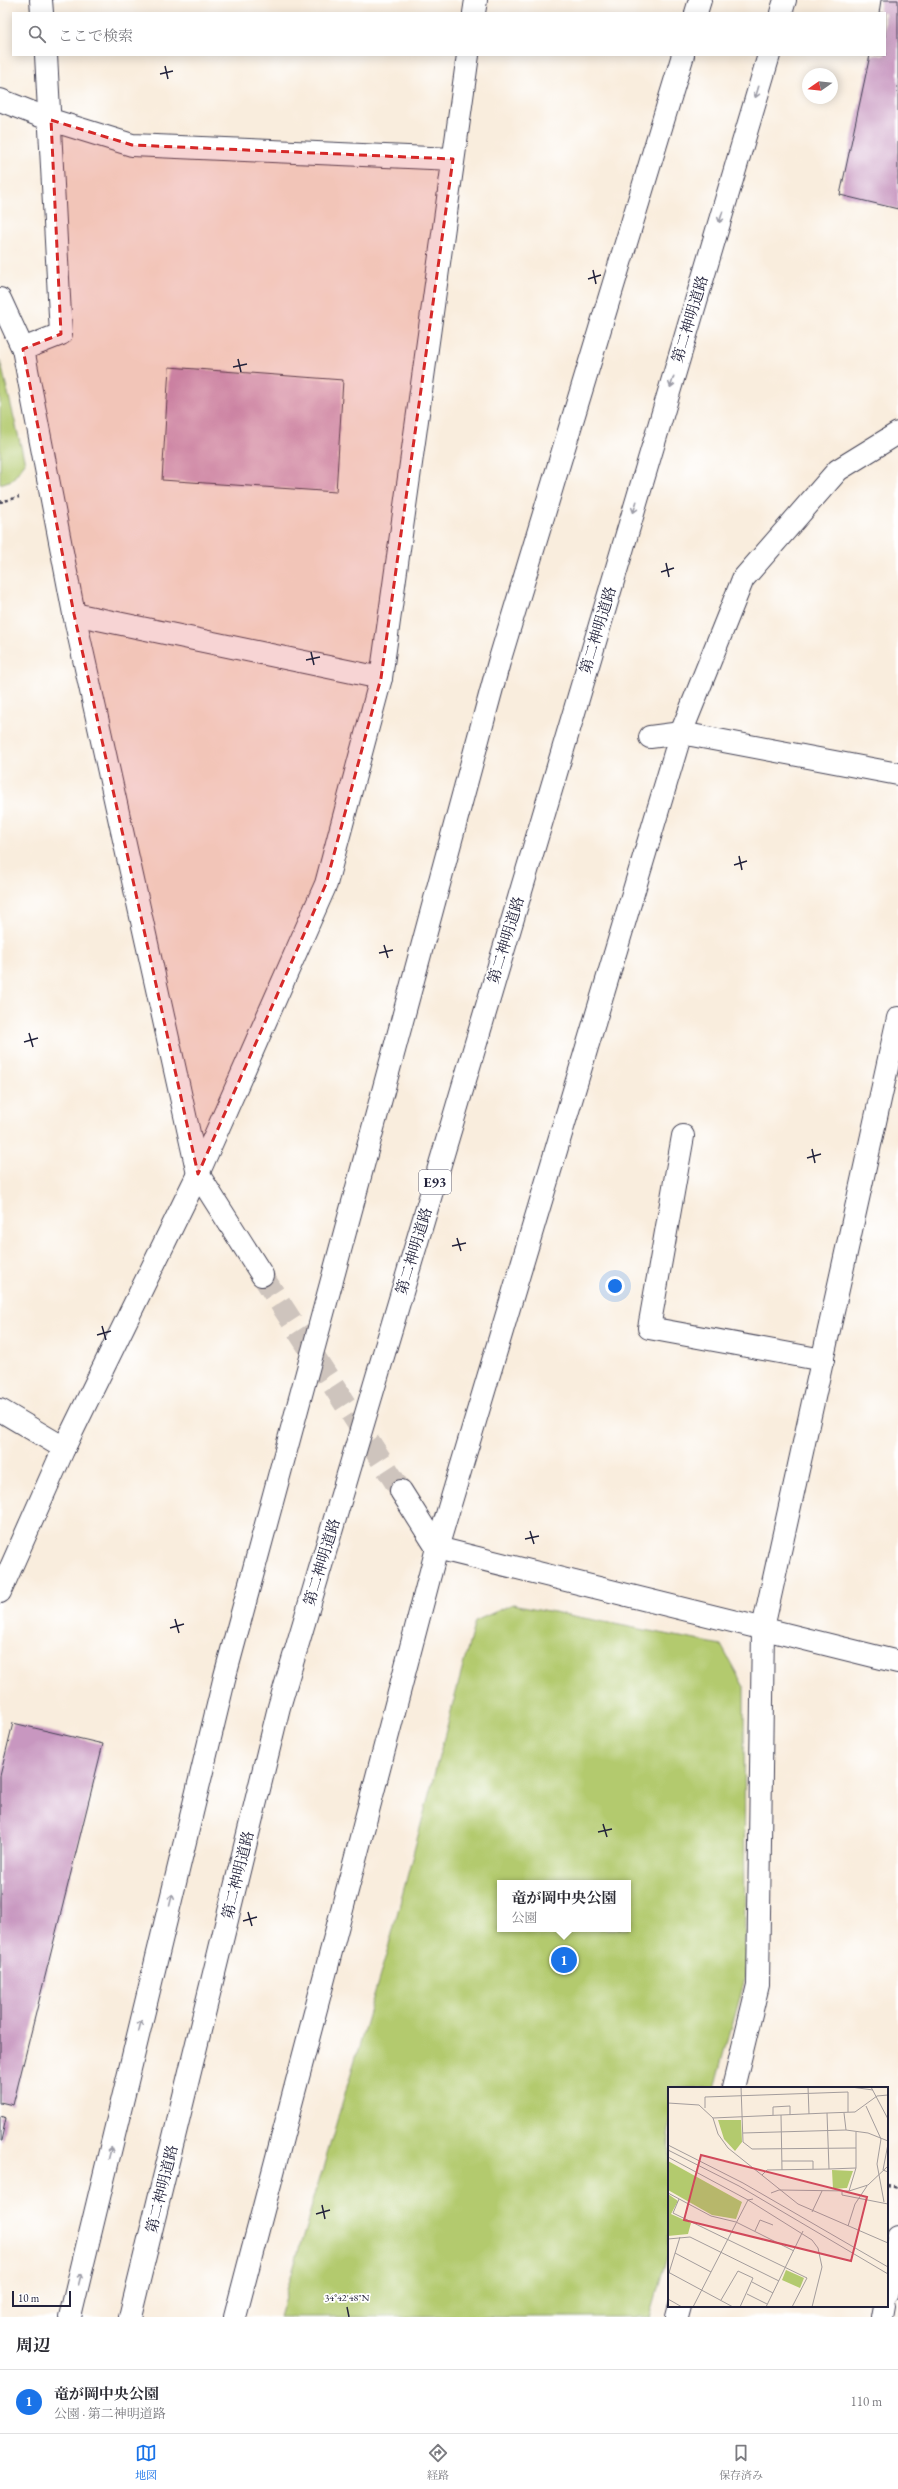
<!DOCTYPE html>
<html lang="ja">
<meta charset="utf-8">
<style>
body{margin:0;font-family:"EB Garamond","Noto Serif JP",serif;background:#f2f2f3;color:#2b2b33}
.compass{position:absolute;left:802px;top:68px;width:36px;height:36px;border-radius:50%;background:#fff;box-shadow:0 2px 10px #0003;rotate:256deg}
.scale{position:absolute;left:12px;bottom:10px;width:59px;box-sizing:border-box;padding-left:4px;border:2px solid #22223b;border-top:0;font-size:11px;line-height:14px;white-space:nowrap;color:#22223b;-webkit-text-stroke:3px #fff;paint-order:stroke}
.you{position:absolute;left:615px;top:1286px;width:14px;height:14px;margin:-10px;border:3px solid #fff;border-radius:50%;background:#1a73e8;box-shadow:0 0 0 6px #1a73e833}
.badge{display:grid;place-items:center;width:26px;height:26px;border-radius:50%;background:#1a73e8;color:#fff;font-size:13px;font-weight:700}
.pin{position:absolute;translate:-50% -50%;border:2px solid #fff;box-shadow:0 1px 4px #0006}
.popup{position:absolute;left:497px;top:1880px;width:134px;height:52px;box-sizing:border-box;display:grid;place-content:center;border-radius:0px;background:#fff;filter:drop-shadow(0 1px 3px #0005);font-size:13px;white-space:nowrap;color:#7c7c81}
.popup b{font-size:15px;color:#2b2b33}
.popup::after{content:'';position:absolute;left:50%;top:100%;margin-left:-8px;border:8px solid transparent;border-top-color:#fff}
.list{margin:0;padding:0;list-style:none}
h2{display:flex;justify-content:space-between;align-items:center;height:52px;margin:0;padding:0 16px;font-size:17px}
h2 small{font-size:13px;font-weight:400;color:#7c7c81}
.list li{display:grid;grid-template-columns:26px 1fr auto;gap:12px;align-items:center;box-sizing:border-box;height:64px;padding:0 16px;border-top:1px solid #e1e1e2}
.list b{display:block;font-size:15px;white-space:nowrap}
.list p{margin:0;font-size:13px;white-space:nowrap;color:#7c7c81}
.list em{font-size:13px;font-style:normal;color:#7c7c81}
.icon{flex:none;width:22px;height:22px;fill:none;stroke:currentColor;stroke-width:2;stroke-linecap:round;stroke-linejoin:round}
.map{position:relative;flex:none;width:898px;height:2317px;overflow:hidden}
.search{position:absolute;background:#fff;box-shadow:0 2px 10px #0003;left:12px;right:12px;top:12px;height:44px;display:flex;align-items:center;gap:10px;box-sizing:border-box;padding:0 14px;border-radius:0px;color:#7c7c81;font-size:15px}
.sheet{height:116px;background:#fff}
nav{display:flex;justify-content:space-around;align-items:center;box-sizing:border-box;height:56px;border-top:1px solid #e1e1e2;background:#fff;font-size:11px;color:#7c7c81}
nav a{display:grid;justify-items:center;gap:2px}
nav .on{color:#1a73e8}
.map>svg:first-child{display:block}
.green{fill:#b3ca6e;stroke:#6a7654;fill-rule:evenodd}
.building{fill:#c897c0}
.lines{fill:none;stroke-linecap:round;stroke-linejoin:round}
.tertiary-tunnel{stroke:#cec4bd;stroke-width:22;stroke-dasharray:22 11;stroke-linecap:butt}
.minor-casing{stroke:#424053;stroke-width:24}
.tertiary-casing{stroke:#424053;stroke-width:24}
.motorway-casing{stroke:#424053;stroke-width:24}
.path{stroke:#424053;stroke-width:2.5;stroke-dasharray:3 3;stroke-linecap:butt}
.minor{stroke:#fff;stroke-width:22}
.tertiary{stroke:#fff;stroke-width:22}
.motorway{stroke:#fff;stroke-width:22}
.oneway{stroke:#9c9ca7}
.marked{fill:#d62828;fill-opacity:0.2;stroke:#d62828;stroke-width:3;stroke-dasharray:8 5;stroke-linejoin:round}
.ticks{fill:none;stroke:#22223b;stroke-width:1.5}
.labels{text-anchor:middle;stroke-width:3.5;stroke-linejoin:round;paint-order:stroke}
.shield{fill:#fff;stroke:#646476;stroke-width:1}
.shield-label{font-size:14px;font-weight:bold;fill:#22223b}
.street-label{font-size:15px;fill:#22223b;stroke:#fff}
.inset-road{fill:none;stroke:#a39c9c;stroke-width:1}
.view{fill:#d1495b;fill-opacity:0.15;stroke:#d1495b;stroke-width:2}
.inset-edge{fill:none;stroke:#22223b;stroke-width:2}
.ticks-label{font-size:10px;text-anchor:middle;fill:#22223b;stroke:#fff;stroke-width:3.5;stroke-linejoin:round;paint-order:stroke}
</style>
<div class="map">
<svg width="898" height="2317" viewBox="0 0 898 2317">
<rect width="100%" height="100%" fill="#fff"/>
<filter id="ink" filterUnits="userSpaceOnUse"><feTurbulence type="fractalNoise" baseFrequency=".025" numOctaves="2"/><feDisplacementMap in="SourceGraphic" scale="8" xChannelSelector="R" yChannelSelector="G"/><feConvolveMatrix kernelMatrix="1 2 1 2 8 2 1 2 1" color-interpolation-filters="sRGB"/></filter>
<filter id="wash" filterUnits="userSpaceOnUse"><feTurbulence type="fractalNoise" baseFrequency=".012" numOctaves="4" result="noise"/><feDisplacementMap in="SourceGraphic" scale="16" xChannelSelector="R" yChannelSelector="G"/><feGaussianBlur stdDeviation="0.9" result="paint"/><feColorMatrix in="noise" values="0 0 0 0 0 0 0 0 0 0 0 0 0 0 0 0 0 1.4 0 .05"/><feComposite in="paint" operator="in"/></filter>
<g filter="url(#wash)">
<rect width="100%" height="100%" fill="#f9eddd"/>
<g class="green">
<path d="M0,360L25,463L12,480L0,484Z"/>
<path d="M513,1604L721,1645L744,1687L745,1979L715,2088H669V2250L650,2317H279L390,1941L475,1621ZM500,1883H628V1929H500Z"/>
</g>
<g id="blocks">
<g class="building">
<path d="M881,0H898V209L840,195L870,55H885V13H879Z"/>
<path d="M169,367L343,380L336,492L162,480Z"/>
<path d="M13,1723L103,1744L13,2105L0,2102V1776Z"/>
<path d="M0,2116L6,2118L1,2141H0Z"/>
</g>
</g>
</g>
<g filter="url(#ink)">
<use href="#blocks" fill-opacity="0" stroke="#424053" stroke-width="1"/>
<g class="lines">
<path class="tertiary-tunnel" d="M262,1275L401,1491"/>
<defs>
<g id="minor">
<path d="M41,0L42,13"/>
<path d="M0,100L51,120L132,145L453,159"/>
<path d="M0,299L23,349L74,614L198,1174"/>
<path d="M23,349L61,334L46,55"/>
<path d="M74,614L381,678"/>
<path d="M650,737L681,733L898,774"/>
<path d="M683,1136L649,1328L823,1360"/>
<path d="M0,1410L64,1448"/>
<path d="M733,2088L758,1985L763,1628L898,1018"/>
<path d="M887,2292L898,2237"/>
<path d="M677,2317L680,2306"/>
<path d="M882,2317L884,2306"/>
</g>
<g id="tertiary">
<path d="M474,13L476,0"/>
<path d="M198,1174L262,1275"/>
<path d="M401,1491L437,1548L898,1662"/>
<path d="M0,1592L64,1448L198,1174L326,884L381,678L468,55"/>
<path d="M235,2317L437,1548L681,733L743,579L838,470L898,433"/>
</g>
<g id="motorway">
<path d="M696,13L700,0"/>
<path d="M781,13L785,0"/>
<path d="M70,2317L225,1676L499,662L683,55"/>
<path d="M130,2317L279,1707L769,55"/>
</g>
</defs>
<use href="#minor" class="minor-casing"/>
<use href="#tertiary" class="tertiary-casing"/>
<use href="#motorway" class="motorway-casing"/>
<g class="path">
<path d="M0,502L19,497"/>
<path d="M887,2186L898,2188"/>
</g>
<use href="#minor" class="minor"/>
<use href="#tertiary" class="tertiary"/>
<use href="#motorway" class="motorway"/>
</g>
<defs><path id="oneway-shaft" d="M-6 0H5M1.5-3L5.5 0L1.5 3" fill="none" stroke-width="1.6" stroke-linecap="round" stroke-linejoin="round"/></defs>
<g class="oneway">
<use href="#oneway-shaft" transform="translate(757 92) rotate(107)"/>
<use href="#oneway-shaft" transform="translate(721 217) rotate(107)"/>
<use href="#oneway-shaft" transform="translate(672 382) rotate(107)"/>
<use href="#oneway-shaft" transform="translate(635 507) rotate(107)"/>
<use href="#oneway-shaft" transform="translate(171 1900) rotate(-76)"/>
<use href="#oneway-shaft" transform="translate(140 2026) rotate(-76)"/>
<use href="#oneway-shaft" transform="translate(110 2153) rotate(-76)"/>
<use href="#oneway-shaft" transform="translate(80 2279) rotate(-76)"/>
</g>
</g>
<path class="marked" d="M51,120L132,145L453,159L381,678L326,884L198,1174L74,614L23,349L61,334Z"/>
<path class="ticks" d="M165,66L168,79M160,74L173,71M593,270L596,284M588,279L601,275M238,359L241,372M233,367L247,364M666,563L669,577M661,572L674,568M311,652L314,665M306,660L320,657M739,856L742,870M734,865L747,861M384,945L388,958M379,953L393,950M29,1033L33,1047M24,1042L38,1038M812,1149L815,1163M807,1158L821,1154M457,1238L461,1251M452,1246L466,1243M102,1326L106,1340M97,1335L111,1331M530,1531L534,1544M525,1539L539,1536M175,1619L179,1633M170,1628L184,1624M603,1824L607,1837M598,1832L612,1829M248,1912L252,1926M243,1921L257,1917M322,2205L325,2219M316,2214L330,2210M347,2307L349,2317"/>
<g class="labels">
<rect class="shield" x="419" y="1170" width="32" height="24" rx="3"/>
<g class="shield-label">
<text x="435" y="1187">E93</text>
</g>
<g class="street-label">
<text transform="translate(690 319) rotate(-73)" y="5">第二神明道路</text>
<text transform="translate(598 630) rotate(-73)" y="5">第二神明道路</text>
<text transform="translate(506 940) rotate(-73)" y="5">第二神明道路</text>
<text transform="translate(414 1251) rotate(-73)" y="5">第二神明道路</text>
<text transform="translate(322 1562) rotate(-73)" y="5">第二神明道路</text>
<text transform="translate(238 1875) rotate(-76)" y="5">第二神明道路</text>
<text transform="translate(162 2189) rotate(-76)" y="5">第二神明道路</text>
</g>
</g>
<g transform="translate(668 2087)">
<rect width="220" height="220" fill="#f9eddd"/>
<path d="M50,33H73L74,55L67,64L56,52ZM0,74L74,115L68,132L44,128L0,103ZM164,83L185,84L179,101L165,102ZM0,107L10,114L3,127L23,136L20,147L0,149ZM118,183L136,191L132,201L114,193Z" fill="#b3ca6e"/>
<path class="inset-road" d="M73,0L75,55L84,62L188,61M140,0L141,27M183,0L205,3M203,0L220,32M0,16L31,18L45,31L159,26L187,25L209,9L220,8M198,19L213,52L209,77L216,115M37,21V10L180,5V25M176,26L178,43M105,28V20L122,19V28M113,28L114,83M45,31L50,47L60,61L130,117L220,156M75,46L178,43L200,46L220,54M220,57L215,83L220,85M0,58L75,96L220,180M0,63L71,99L220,187M0,70L80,113L144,153L150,161L154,180L144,220M114,74H145V82M161,82L188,81M94,88L99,83L161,82L159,26M181,104L188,81V45M174,105V108L220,117M0,106L43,129L68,135L126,164M103,106L111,103L181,104L200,98L220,79M11,112L5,126L139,191L124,220M144,125L154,104M180,139L187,117L199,99M87,144L92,133L105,138M0,152L22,150L111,194M7,166L43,185M0,185L65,220M0,189L12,150M84,195L105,206M79,207L99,217M0,212L14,220M53,213L70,184L85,191L72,220M25,220L80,113L85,112M98,220L135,144"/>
<path class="view" d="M33,68L199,110L183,174L16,133Z"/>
<rect width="220" height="220" class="inset-edge"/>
</g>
<g class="ticks-label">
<text x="347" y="2301">34°42'48"N</text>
</g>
</svg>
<svg class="compass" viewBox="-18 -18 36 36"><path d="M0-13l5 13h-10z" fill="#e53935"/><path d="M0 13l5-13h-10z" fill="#7c7c81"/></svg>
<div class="scale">10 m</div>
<div class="you"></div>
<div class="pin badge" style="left:564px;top:1960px">1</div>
<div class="popup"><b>竜が岡中央公園</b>公園</div>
<div class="search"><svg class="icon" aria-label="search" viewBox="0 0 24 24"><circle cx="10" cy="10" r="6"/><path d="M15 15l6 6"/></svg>ここで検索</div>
</div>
<section class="sheet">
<h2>周辺<small></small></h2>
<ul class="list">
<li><span class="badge">1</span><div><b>竜が岡中央公園</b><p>公園 · 第二神明道路</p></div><em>110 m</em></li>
</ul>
</section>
<nav>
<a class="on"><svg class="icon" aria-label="map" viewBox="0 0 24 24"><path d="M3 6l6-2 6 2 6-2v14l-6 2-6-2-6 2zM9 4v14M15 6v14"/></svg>地図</a>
<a><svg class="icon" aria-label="directions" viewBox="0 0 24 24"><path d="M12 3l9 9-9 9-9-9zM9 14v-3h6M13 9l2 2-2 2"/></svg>経路</a>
<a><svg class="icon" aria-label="saved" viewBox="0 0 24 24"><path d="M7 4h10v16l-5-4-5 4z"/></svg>保存済み</a>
</nav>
